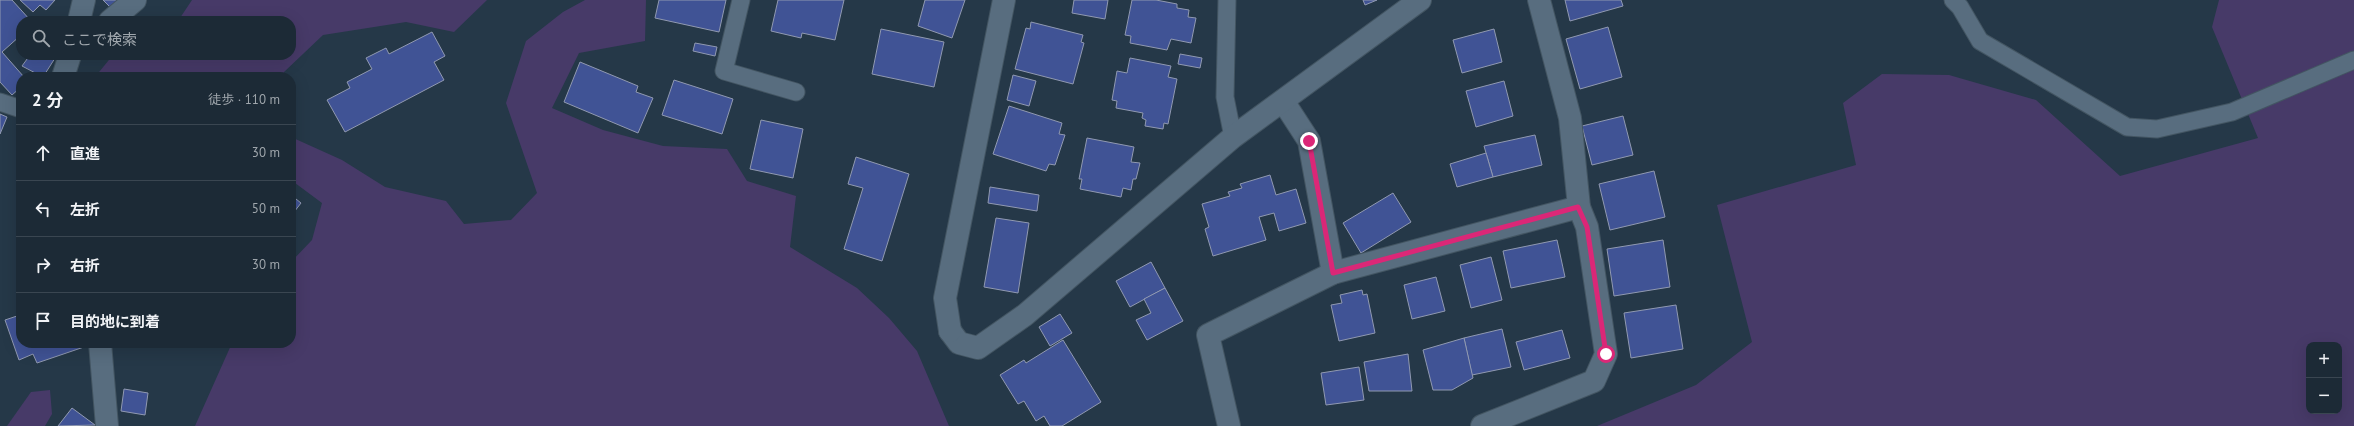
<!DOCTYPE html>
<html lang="ja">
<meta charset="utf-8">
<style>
body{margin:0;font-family:"PT Sans","Noto Sans JP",sans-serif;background:#25323e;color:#f1f3f6}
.controls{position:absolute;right:12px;bottom:12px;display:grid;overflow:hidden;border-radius:8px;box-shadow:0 4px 16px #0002}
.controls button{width:36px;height:36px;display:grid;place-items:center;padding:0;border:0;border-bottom:1px solid #3a4651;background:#1c2a36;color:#f1f3f6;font:20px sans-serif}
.stop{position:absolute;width:12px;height:12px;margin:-9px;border:3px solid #db2777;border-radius:50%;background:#fff}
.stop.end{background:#db2777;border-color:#fff;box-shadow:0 1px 4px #0008}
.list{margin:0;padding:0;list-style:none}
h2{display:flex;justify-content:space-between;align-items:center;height:52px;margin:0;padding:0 16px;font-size:17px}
h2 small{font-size:13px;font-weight:400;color:#a0a7ad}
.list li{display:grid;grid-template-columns:26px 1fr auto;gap:12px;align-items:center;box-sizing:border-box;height:56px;padding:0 16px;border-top:1px solid #3a4651}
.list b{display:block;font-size:15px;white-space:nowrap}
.list em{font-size:13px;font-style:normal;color:#a0a7ad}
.icon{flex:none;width:22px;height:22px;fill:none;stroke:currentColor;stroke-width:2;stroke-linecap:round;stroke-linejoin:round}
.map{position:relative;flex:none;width:2354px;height:426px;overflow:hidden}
.search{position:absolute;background:#1c2a36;box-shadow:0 4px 16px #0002;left:16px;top:16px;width:280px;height:44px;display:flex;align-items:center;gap:10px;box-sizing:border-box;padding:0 14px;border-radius:16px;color:#a0a7ad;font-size:15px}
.panel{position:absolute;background:#1c2a36;box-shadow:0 4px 16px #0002;left:16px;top:72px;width:280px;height:276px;border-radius:16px}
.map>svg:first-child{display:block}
.green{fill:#473a68;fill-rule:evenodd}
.building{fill:#405395;stroke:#9099b1}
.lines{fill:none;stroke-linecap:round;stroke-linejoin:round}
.lane-casing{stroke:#435562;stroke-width:19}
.street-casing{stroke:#435562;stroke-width:24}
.secondary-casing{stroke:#435562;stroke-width:24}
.lane{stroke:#586d7f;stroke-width:17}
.street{stroke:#586d7f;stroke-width:22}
.secondary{stroke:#586d7f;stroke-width:22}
.route{stroke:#db2777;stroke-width:5}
</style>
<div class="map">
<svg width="2354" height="426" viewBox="0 0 2354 426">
<rect width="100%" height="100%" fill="#253848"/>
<g class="green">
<path d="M192,0H487L454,32L406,22L323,35L284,72V77H95L113,55H291V21H178Z"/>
<path d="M585,0H646L645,41L579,53L552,108L603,130L663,146L727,149L747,181L796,196L790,247L857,288L889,318L917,351L949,426H195L232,343H291V262L312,240L322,203L291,180V137L342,160L385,187L446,201L464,224L511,220L537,193L506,103L526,41L563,12Z"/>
<path d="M2219,0H2354V426H1597L1696,385L1752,342L1717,205L1856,165L1843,103L1882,74L1949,75L2036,100L2120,176L2258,138L2212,27ZM2309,345H2339V411H2309Z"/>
<path d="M50,390L52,414L45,426H7L31,392Z"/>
</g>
<g class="building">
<path d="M0,0H12L31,21H21V35L2,52L24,77H21V87L12,95L0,82Z"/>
<path d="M20,0H55L46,10L40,5L33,12Z"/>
<path d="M103,0H117L110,7Z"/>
<path d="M659,0H726L719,32L655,18Z"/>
<path d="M778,0H844L835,40L802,33L801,38L771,31Z"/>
<path d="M925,0H965L952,38L918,26Z"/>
<path d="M1074,0H1108L1105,19L1072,13Z"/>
<path d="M1132,0H1156L1177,4V8L1189,10L1188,17L1196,18L1191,43L1171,39L1167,50L1130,43L1131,36L1125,35Z"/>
<path d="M1363,0H1377L1365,5Z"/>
<path d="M1565,0H1621L1623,6L1570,21Z"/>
<path d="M1031,22L1083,35L1081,42L1084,43L1073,84L1015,69L1026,28L1030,29Z"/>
<path d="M1608,27L1622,77L1580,89L1566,39Z"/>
<path d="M881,29L944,42L934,87L872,74Z"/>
<path d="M1494,29L1502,62L1462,73L1453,40Z"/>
<path d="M432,32L445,56L434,62L444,80L345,132L327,100L350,88L347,82L372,69L366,58L386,48L389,54Z"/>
<path d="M695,43L717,47L715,56L693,51Z"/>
<path d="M1180,54L1202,58L1200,68L1178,64Z"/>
<path d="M30,55H57L43,77L22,66Z"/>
<path d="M1130,58L1171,66L1168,77L1177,79L1168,124L1164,123L1163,129L1145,126L1146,120L1142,118L1143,113L1116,108L1117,101L1112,100L1117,71L1127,73Z"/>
<path d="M580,62L638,86L636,92L653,98L638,133L564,102Z"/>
<path d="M1013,75L1036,81L1029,106L1007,100Z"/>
<path d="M674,80L733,99L722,134L662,115Z"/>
<path d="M1504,81L1513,116L1476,127L1466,91Z"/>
<path d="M1009,106L1062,123L1059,134L1065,135L1055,165L1049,164L1046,171L993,154Z"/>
<path d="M0,114L7,117L0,134Z"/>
<path d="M1623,116L1633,155L1592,165L1582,126Z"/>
<path d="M761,120L803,129L793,178L750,169Z"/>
<path d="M1535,135L1542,165L1493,177L1484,146Z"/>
<path d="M1087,138L1134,147L1131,162L1140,163L1136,179H1133L1131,190L1123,188L1121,197L1080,189L1082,179H1079Z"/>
<path d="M1486,153L1493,177L1457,187L1450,164Z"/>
<path d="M856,157L909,174L882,261L844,249L863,188L848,184Z"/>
<path d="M1654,171L1665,217L1610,230L1599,184Z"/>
<path d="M1270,175L1276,195L1296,189L1306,223L1279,231L1274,213L1259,217L1266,240L1213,256L1205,229L1209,227L1202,204L1230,196L1228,192L1242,188L1240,184Z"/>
<path d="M990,187L1039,195L1037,211L988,203Z"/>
<path d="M1393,193L1411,222L1361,253L1343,223Z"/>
<path d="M291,195L301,203L291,216Z"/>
<path d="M996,218L1029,223L1018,293L984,287Z"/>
<path d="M1557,240L1565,277L1511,288L1503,251Z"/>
<path d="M1663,240L1670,287L1614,296L1607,249Z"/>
<path d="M1491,257L1502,300L1471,308L1460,265Z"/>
<path d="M1151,262L1165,288L1130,307L1116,281Z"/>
<path d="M1436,277L1445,311L1412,319L1404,285Z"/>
<path d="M1165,288L1183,321L1147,340L1136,320L1151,313L1144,299Z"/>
<path d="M1362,290L1363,295L1367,294L1375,333L1339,341L1331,305L1342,303L1340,295Z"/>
<path d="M1676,305L1683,349L1631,358L1624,313Z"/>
<path d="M1060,314L1072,333L1050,346L1039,327Z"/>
<path d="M20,315L21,343H82L84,347L37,363L33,354L19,360L5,320Z"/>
<path d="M1502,329L1511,367L1472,375L1464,338Z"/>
<path d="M1562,330L1570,358L1524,370L1516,342Z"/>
<path d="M1464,338L1473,378L1452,390H1433L1423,350Z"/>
<path d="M1063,340L1101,402L1062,426H1050L1044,416L1036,421L1024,401L1018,404L1000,375L1024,360L1026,363Z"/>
<path d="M1408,354L1412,391H1369L1364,362Z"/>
<path d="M1359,367L1364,400L1326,405L1321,373Z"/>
<path d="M124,389L148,393L145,415L121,411Z"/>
<path d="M72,408L95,425L58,426Z"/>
</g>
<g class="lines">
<defs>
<g id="lane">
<path d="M741,0L724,71L796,92"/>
<path d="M1227,0L1225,97L1233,137"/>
<path d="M1953,0L1960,7L1980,41L2127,127L2157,129L2232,112L2354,60"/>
<path d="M0,102L21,109"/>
</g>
<g id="street">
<path d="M79,21L84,0"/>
<path d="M110,21L135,0"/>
<path d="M63,77L70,55"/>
<path d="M1283,101L1309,141L1333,273"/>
<path d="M950,331L959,343L978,348L1025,315L1233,137L1420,0"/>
<path d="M100,343L107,426"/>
<path d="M1229,426L1208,335L1333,273L1579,207"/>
<path d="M1482,426L1594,381L1606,354L1587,227L1579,207L1570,118L1539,0"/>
</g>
<path id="secondary" d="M950,331L945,298L1004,0"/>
</defs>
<use href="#lane" class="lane-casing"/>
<use href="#street" class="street-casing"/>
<use href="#secondary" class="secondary-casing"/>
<use href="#lane" class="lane"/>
<use href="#street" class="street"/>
<use href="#secondary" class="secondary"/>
</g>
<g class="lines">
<path class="route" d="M1309,141L1333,273L1578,207L1587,227L1606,354"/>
</g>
</svg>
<div class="controls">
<button>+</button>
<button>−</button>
</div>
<div class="stop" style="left:1606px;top:354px"></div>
<div class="stop end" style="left:1309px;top:141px"></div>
<div class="search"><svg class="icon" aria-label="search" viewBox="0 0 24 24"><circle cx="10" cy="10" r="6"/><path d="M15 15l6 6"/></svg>ここで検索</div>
<section class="panel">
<h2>2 分<small>徒歩 · 110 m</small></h2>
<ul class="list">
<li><svg class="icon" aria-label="ahead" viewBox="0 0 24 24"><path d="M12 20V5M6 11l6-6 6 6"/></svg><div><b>直進</b></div><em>30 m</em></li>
<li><svg class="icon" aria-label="left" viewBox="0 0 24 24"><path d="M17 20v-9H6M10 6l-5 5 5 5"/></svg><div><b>左折</b></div><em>50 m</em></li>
<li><svg class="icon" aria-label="right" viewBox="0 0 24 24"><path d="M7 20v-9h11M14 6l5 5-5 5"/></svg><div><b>右折</b></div><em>30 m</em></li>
<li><svg class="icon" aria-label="arrive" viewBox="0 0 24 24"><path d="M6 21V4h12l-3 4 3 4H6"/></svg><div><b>目的地に到着</b></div></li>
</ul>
</section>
</div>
